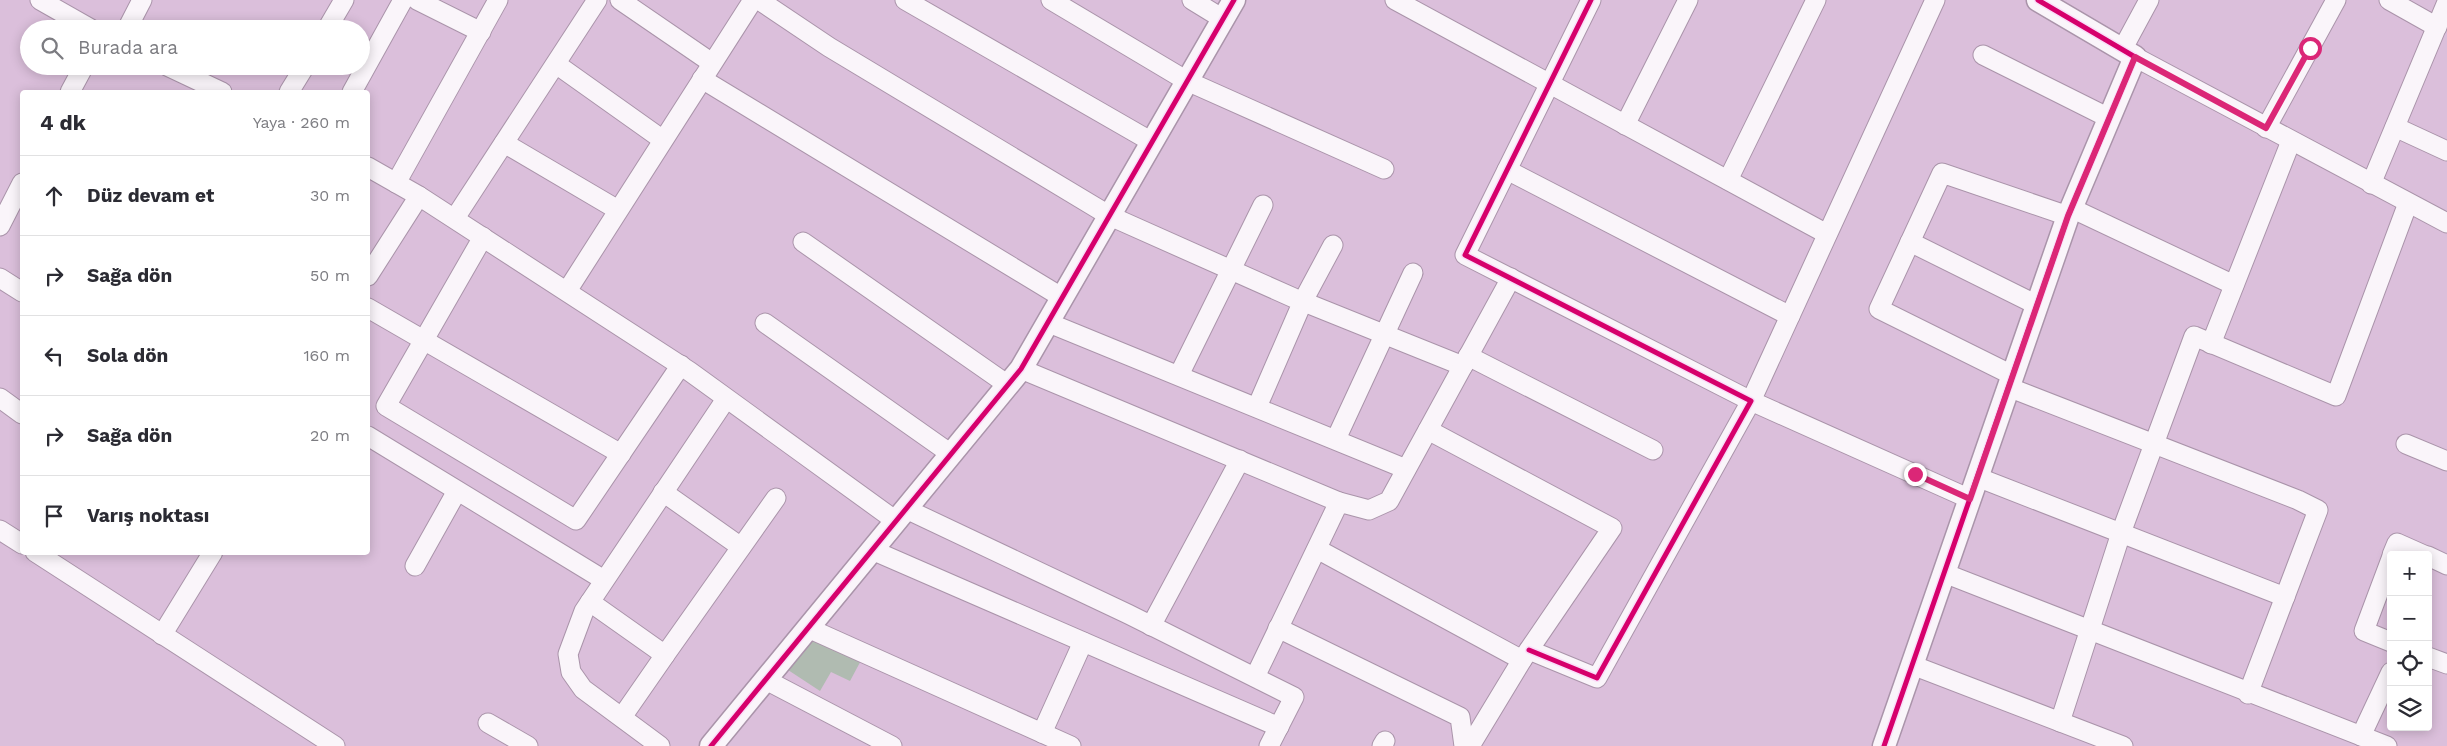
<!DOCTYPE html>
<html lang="tr">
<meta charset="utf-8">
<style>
body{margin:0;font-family:"Work Sans",sans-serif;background:#f2f2f3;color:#2b2b33}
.controls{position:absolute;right:15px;bottom:15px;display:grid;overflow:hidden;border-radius:5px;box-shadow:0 2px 12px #0003}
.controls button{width:45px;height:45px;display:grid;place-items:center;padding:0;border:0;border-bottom:1px solid #e1e1e2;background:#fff;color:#2b2b33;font:25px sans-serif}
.stop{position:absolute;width:15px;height:15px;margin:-11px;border:4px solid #db2777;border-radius:50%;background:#fff}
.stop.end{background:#db2777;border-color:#fff;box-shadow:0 1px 5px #0008}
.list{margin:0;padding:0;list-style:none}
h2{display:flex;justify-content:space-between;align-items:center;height:65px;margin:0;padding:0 20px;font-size:21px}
h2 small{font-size:16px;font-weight:400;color:#7c7c81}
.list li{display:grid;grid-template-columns:32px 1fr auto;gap:15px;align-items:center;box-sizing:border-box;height:80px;padding:0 20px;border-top:1px solid #e1e1e2}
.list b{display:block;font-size:19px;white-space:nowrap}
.list em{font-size:16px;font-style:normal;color:#7c7c81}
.icon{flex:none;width:28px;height:28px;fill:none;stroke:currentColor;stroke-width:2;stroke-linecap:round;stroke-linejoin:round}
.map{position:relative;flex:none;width:2447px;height:746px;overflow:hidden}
.search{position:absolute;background:#fff;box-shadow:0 2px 12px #0003;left:20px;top:20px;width:350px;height:55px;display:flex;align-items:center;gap:12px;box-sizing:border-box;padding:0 18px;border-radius:28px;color:#7c7c81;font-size:19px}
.panel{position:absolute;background:#fff;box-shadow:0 2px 12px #0003;left:20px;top:90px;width:350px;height:465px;border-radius:5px}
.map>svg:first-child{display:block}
.green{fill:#b0bbb1}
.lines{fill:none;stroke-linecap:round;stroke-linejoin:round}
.minor-casing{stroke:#aa94aa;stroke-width:21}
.tertiary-casing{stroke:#aa94aa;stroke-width:25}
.minor{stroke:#faf5fa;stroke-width:19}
.tertiary{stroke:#faf5fa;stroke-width:22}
.cycleway-casing{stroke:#f9ddf9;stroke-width:8}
.cycleway{stroke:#d6006c;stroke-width:5}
.route{stroke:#db2777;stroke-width:6}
</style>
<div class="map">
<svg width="2447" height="746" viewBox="0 0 2447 746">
<rect width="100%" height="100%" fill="#dbbfdb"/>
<path class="green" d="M815,631L865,653L850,681L831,672L820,691L785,668Z"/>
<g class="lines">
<defs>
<g id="minor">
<path d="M40,0L91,29"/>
<path d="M417,0L481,32"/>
<path d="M620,0L712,63"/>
<path d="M759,0L829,47L1110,216L1294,298L1463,366"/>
<path d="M905,0L1152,142"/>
<path d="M1051,0L1187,81L1384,169"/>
<path d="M1192,0L1223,19"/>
<path d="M1395,0L1827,234"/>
<path d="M1935,0L1751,401L1970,499"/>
<path d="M2389,0L2437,27"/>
<path d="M127,29L142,0"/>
<path d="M327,29L344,0"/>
<path d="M2122,50L2149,0"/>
<path d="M1983,55L2109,118"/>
<path d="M2135,57L2447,223"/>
<path d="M556,64L663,140"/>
<path d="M167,66L222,92"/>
<path d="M702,79L1063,298"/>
<path d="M70,92L84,66"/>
<path d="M289,92L305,66"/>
<path d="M352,92L403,0"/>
<path d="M1625,125L1688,0"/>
<path d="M2395,127L2447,151"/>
<path d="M2266,128L2336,0"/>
<path d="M504,143L618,210"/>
<path d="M368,167L419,196L689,371L896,521"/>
<path d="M1507,170L1790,316"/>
<path d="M1728,180L1816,0"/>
<path d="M396,183L498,0"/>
<path d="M2371,184L2447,2"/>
<path d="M2071,208L2234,285"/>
<path d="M455,218L597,0"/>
<path d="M0,226L22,183"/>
<path d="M483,237L386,406L576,520L681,365"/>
<path d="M803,242L1008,385"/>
<path d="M1910,242L2037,305"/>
<path d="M368,276L419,196"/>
<path d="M0,278L22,292"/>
<path d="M567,291L753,0"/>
<path d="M368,308L621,454"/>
<path d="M765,323L951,454"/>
<path d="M1049,323L1406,469"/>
<path d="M2211,344L2291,141"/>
<path d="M1468,356L1653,450"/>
<path d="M1021,369L1339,502"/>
<path d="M1179,375L1263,205"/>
<path d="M2012,375L1879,309L1942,173L2068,216"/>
<path d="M2008,387L2298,500L2318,510L2248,694"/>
<path d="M0,398L22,414"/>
<path d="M1257,407L1303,301L1333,245"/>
<path d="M1428,430L1612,528L1522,660L1470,746"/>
<path d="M368,436L604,580"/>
<path d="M1336,439L1413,273"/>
<path d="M2406,444L2447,461"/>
<path d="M1977,477L2285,597"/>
<path d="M663,492L741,547"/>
<path d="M906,509L1128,614L1294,697L1269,746"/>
<path d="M0,530L22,544"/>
<path d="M1317,549L1522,660"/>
<path d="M872,550L1279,727"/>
<path d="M35,552L335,746"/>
<path d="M2392,555L2397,543L2424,555"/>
<path d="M2428,556L2447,565"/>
<path d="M2391,559L2364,631L2391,642"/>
<path d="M415,566L457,491"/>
<path d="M1944,573L2387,746"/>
<path d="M590,602L665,655L776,498"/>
<path d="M1151,626L1240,460"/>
<path d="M808,628L1071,746"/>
<path d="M1278,628L1460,717L1464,746"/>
<path d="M162,635L213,552"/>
<path d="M1529,650L1597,678L1751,401L1465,255L1591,0"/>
<path d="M2428,657L2447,664"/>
<path d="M1912,665L2123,746"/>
<path d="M1255,677L1339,502L1369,510L1389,501L1511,278"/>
<path d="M766,680L892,746"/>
<path d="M622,717L665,655"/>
<path d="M2060,722L2121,533L2194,336L2336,396L2408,203"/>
<path d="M488,723L528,746"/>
<path d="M1042,733L1083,642"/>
<path d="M2361,736L2391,672"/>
<path d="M660,746L583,689L571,672L568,654L584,611L726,399"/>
<path d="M1382,746L1385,741"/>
</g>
<g id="tertiary">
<path d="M711,746L1021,369L1234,0"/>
<path d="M1884,746L2068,216L2135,57L2038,0"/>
</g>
</defs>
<use href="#minor" class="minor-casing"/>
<use href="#tertiary" class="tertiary-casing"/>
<use href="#minor" class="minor"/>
<use href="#tertiary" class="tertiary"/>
<defs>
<g id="cycleway">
<path d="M1529,650L1597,678L1751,401L1465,255L1591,0"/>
<path d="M711,746L1021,369L1234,0"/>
<path d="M1884,746L2068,216L2135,57L2038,0"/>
</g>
</defs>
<use href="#cycleway" class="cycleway-casing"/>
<use href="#cycleway" class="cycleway"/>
</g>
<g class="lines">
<path class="route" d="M1915,474L1970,499L2068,216L2135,57L2266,128L2310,48"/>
</g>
</svg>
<div class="controls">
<button>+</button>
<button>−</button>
<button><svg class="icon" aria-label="locate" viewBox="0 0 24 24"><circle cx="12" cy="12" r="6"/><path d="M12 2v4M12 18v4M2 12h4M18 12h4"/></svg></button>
<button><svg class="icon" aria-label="layers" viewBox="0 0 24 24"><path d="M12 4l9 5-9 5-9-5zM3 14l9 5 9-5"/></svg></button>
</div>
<div class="stop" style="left:2310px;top:48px"></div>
<div class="stop end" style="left:1915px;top:474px"></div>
<div class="search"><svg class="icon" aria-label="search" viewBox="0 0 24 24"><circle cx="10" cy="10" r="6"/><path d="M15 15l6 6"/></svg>Burada ara</div>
<section class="panel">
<h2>4 dk<small>Yaya · 260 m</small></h2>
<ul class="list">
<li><svg class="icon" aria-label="ahead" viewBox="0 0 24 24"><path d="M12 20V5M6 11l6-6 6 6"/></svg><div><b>Düz devam et</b></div><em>30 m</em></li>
<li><svg class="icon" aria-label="right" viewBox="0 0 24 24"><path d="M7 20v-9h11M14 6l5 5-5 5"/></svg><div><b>Sağa dön</b></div><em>50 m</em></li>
<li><svg class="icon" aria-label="left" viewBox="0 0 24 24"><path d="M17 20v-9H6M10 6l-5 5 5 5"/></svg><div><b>Sola dön</b></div><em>160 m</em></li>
<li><svg class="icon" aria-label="right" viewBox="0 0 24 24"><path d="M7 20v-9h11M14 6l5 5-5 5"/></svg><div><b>Sağa dön</b></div><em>20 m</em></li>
<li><svg class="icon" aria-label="arrive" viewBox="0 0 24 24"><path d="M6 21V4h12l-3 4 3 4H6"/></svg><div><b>Varış noktası</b></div></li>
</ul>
</section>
</div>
